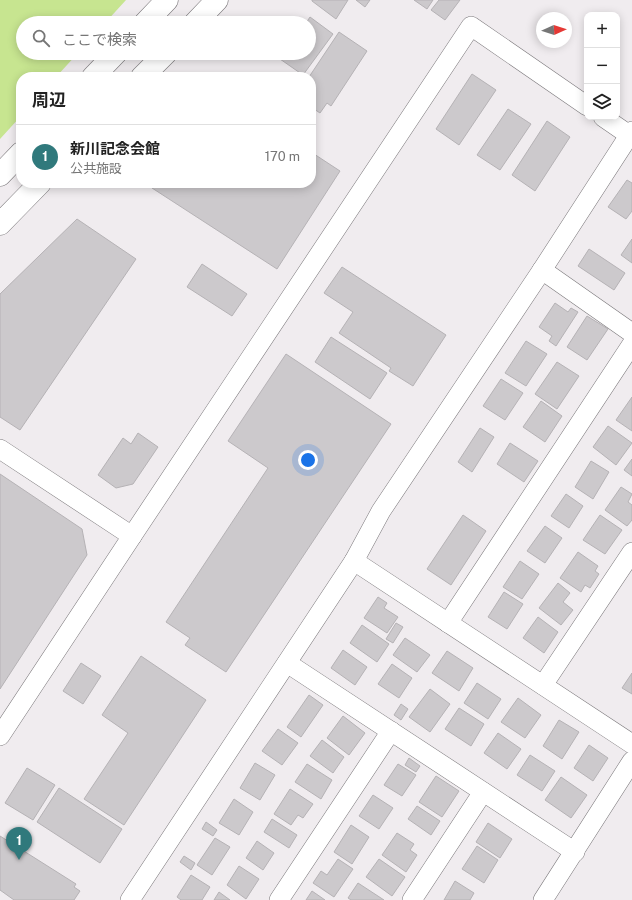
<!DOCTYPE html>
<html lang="ja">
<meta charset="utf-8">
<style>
body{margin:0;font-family:"Public Sans","Noto Sans JP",sans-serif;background:#f2f2f2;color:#222}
.controls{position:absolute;right:12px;top:12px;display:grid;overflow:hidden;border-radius:8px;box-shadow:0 2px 10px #0003}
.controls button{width:36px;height:36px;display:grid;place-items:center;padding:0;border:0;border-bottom:1px solid #e0e0e0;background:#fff;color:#222;font:20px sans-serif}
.compass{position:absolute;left:536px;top:12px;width:36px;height:36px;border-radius:50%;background:#fff;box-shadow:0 2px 10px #0003;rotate:87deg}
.you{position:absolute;left:308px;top:460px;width:14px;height:14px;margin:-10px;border:3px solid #fff;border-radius:50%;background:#1a73e8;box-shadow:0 0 0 6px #1a73e833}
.badge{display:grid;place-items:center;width:26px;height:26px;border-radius:50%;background:#30797c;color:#fff;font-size:13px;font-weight:700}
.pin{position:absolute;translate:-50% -33px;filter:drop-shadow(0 1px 2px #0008)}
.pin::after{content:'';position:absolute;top:21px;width:14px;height:12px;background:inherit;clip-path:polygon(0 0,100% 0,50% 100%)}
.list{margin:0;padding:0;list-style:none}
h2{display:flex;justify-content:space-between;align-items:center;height:52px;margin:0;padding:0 16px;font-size:17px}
h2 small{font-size:13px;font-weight:400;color:#767676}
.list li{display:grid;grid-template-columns:26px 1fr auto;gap:12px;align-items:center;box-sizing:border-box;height:64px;padding:0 16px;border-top:1px solid #e0e0e0}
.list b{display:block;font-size:15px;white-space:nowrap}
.list p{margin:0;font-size:13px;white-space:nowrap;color:#767676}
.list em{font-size:13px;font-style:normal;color:#767676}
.icon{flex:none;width:22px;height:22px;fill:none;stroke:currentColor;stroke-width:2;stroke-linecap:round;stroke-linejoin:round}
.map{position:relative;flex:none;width:632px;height:900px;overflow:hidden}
.search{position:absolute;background:#fff;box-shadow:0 2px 10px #0003;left:16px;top:16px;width:300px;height:44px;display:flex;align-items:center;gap:10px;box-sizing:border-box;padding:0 14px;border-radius:22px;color:#767676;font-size:15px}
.panel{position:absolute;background:#fff;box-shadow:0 2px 10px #0003;left:16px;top:72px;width:300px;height:116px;border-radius:16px}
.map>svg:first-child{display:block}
.park{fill:#c7e590}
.building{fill:#ccc9cc;stroke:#b5b2b5}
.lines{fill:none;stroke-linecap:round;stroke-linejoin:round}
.street-casing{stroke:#7b787b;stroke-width:20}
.primary-casing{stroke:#7b787b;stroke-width:23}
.street{stroke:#fff;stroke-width:19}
.primary{stroke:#fff;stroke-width:22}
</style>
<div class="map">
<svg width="632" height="900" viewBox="0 0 632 900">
<rect width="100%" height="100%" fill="#f0ecef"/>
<path class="park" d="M0,0H126L105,23H23V53H78L56,77H21V116L0,139Z"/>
<g class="building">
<path d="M312,0H348L336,19L312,1Z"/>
<path d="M356,0H370L365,7Z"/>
<path d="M414,0H433L427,9Z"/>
<path d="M439,0H460L445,20L431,10Z"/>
<path d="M310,17L333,34L303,75L280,59L284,53H309V23H306Z"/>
<path d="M339,32L367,51L331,106L327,103L320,113L311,107V77H309Z"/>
<path d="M472,74L496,90L459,145L436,129Z"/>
<path d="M508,109L531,124L500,170L477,155Z"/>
<path d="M547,121L570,137L535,191L512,175Z"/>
<path d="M311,152L340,171L277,269L152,188L155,183H311Z"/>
<path d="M627,180L632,183V211L626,219L608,207Z"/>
<path d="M77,219L136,259L20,430L0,417V294Z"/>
<path d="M632,239V263L621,255Z"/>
<path d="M589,249L625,273L614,290L578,266Z"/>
<path d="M202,264L247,294L232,316L187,287Z"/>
<path d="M342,267L446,335L413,386L389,371L391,368L339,333L353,312L324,293Z"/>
<path d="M555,303L568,312L571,308L578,312L556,346L549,341L552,336L539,327Z"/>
<path d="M587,316L608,329L587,360L567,347Z"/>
<path d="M331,337L387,373L370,399L315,362Z"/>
<path d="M526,341L547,354L526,386L505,373Z"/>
<path d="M286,354L391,424L226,672L185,645L190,638L166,622L268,468L228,441Z"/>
<path d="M557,362L579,376L557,409L535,394Z"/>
<path d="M501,379L523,393L505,420L483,406Z"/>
<path d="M632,397V431L616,420Z"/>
<path d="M541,401L562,416L545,442L523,427Z"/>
<path d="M608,426L632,443L616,465L593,447Z"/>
<path d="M480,428L494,437L472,472L458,462Z"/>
<path d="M138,433L158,447L133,484L116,488L98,475L123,438L131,444Z"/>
<path d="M510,443L538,461L524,482L497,464Z"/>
<path d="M632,459V476L624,470Z"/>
<path d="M591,461L609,472L593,499L575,487Z"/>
<path d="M0,474L82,529L87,555L0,689Z"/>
<path d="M621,487L632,494L628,502L632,505V520L627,526L605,510Z"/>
<path d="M566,494L583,506L569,528L551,516Z"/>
<path d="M463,515L486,531L451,585L427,569Z"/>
<path d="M600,515L622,530L605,554L583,540Z"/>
<path d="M545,526L562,538L545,563L527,551Z"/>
<path d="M578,552L598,566L595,571L599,574L590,588L585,585L581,592L560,578Z"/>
<path d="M520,561L539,574L522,599L503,587Z"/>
<path d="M558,583L570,593L563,602L573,610L561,625L539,608Z"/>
<path d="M504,592L523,604L507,629L488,617Z"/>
<path d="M378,597L387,603L384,608L398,617L387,633L364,618Z"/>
<path d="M538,617L558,632L544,653L523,638Z"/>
<path d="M396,623L403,627L393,643L386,639Z"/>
<path d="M362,625L389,644L377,662L350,643Z"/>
<path d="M405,638L430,655L417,672L393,655Z"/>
<path d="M343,650L367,667L355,685L331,668Z"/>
<path d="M447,651L473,668L459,691L432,673Z"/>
<path d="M141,656L206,700L124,825L84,799L128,733L102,715Z"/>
<path d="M81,663L101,676L83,704L63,691Z"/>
<path d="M392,664L412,678L399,698L378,684Z"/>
<path d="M632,673V694L622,688Z"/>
<path d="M477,683L501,699L488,719L464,703Z"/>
<path d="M430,689L450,704L430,732L409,717Z"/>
<path d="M309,695L323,705L301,737L287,727Z"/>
<path d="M518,698L541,715L525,738L501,722Z"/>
<path d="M401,704L408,709L401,720L394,715Z"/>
<path d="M459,708L484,724L471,746L445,729Z"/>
<path d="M343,716L365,733L349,755L327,738Z"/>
<path d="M559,720L579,732L562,759L543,746Z"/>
<path d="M278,729L298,743L282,765L262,751Z"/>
<path d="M498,733L521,749L507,769L484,753Z"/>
<path d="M322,740L344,757L333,773L310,756Z"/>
<path d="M589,745L608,758L593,781L574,768Z"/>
<path d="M530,755L555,771L542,791L517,775Z"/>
<path d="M409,758L420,766L416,772L405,765Z"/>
<path d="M255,763L275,775L260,800L240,788Z"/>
<path d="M307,764L332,780L321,799L295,782Z"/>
<path d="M398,764L416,775L402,796L384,785Z"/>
<path d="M27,768L55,785L33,820L5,803Z"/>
<path d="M436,776L459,791L442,817L419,802Z"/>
<path d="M561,777L587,795L571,818L545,800Z"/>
<path d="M59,788L122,829L100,863L37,822Z"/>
<path d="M290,789L313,804L303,818L298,815L291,825L274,814Z"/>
<path d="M373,795L393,808L379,829L359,816Z"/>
<path d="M234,799L253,812L239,835L219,823Z"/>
<path d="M417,806L440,821L431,835L408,819Z"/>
<path d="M272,819L297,835L289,848L264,832Z"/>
<path d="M206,822L217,830L213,836L202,829Z"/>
<path d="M488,823L512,839L500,858L476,842Z"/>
<path d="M351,825L369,837L352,864L334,852Z"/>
<path d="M397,833L414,844L410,850L417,855L406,872L382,855Z"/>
<path d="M0,836L76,884L74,887L80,891L74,900H14L0,890Z"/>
<path d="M215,838L230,847L212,875L197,865Z"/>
<path d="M257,841L274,853L263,870L246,858Z"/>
<path d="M477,846L498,860L484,883L462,869Z"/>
<path d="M184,856L195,863L191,870L180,862Z"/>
<path d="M338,859L353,869L334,897L313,883L321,871L327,875Z"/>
<path d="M379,859L405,877L392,896L366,877Z"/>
<path d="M239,866L259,879L246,899L227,885Z"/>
<path d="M191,875L210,887L202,900H181L177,897Z"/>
<path d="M455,881L474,893L470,900H444Z"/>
<path d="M358,883L384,900H351L348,898Z"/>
<path d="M312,891L325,900H306Z"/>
<path d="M219,892L230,900H214Z"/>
</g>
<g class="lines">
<defs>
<g id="street">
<path d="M603,117L632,137"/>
<path d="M542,270L632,333"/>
<path d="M0,449L132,536L471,26L587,106"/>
<path d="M354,561L381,511L542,270L632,131"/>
<path d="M448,623L632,344"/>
<path d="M287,663L575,852"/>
<path d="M543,685L632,552"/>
<path d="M0,736L132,536"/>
<path d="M130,900L354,561L632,744"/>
<path d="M279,900L391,731"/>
<path d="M412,900L483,792"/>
<path d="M543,900L632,761"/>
</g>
<g id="primary">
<path d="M145,23L167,0"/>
<path d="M195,23L217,0"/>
<path d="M93,77L116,53"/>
<path d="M142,77L166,53"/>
<path d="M0,175L21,153"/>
<path d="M0,224L40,183"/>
</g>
</defs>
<use href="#street" class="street-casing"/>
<use href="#primary" class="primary-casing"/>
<use href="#street" class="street"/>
<use href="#primary" class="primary"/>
</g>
</svg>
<div class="controls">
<button>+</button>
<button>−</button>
<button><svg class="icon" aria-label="layers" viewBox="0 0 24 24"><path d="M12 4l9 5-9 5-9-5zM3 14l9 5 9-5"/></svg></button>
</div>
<svg class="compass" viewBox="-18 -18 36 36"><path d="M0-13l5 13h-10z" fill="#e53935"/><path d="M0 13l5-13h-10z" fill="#767676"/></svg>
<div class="you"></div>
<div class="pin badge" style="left:19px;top:860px">1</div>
<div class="search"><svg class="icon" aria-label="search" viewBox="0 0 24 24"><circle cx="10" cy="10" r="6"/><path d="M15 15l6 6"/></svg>ここで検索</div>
<section class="panel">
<h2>周辺<small></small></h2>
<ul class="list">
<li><span class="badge">1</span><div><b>新川記念会館</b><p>公共施設</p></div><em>170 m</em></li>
</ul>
</section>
</div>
